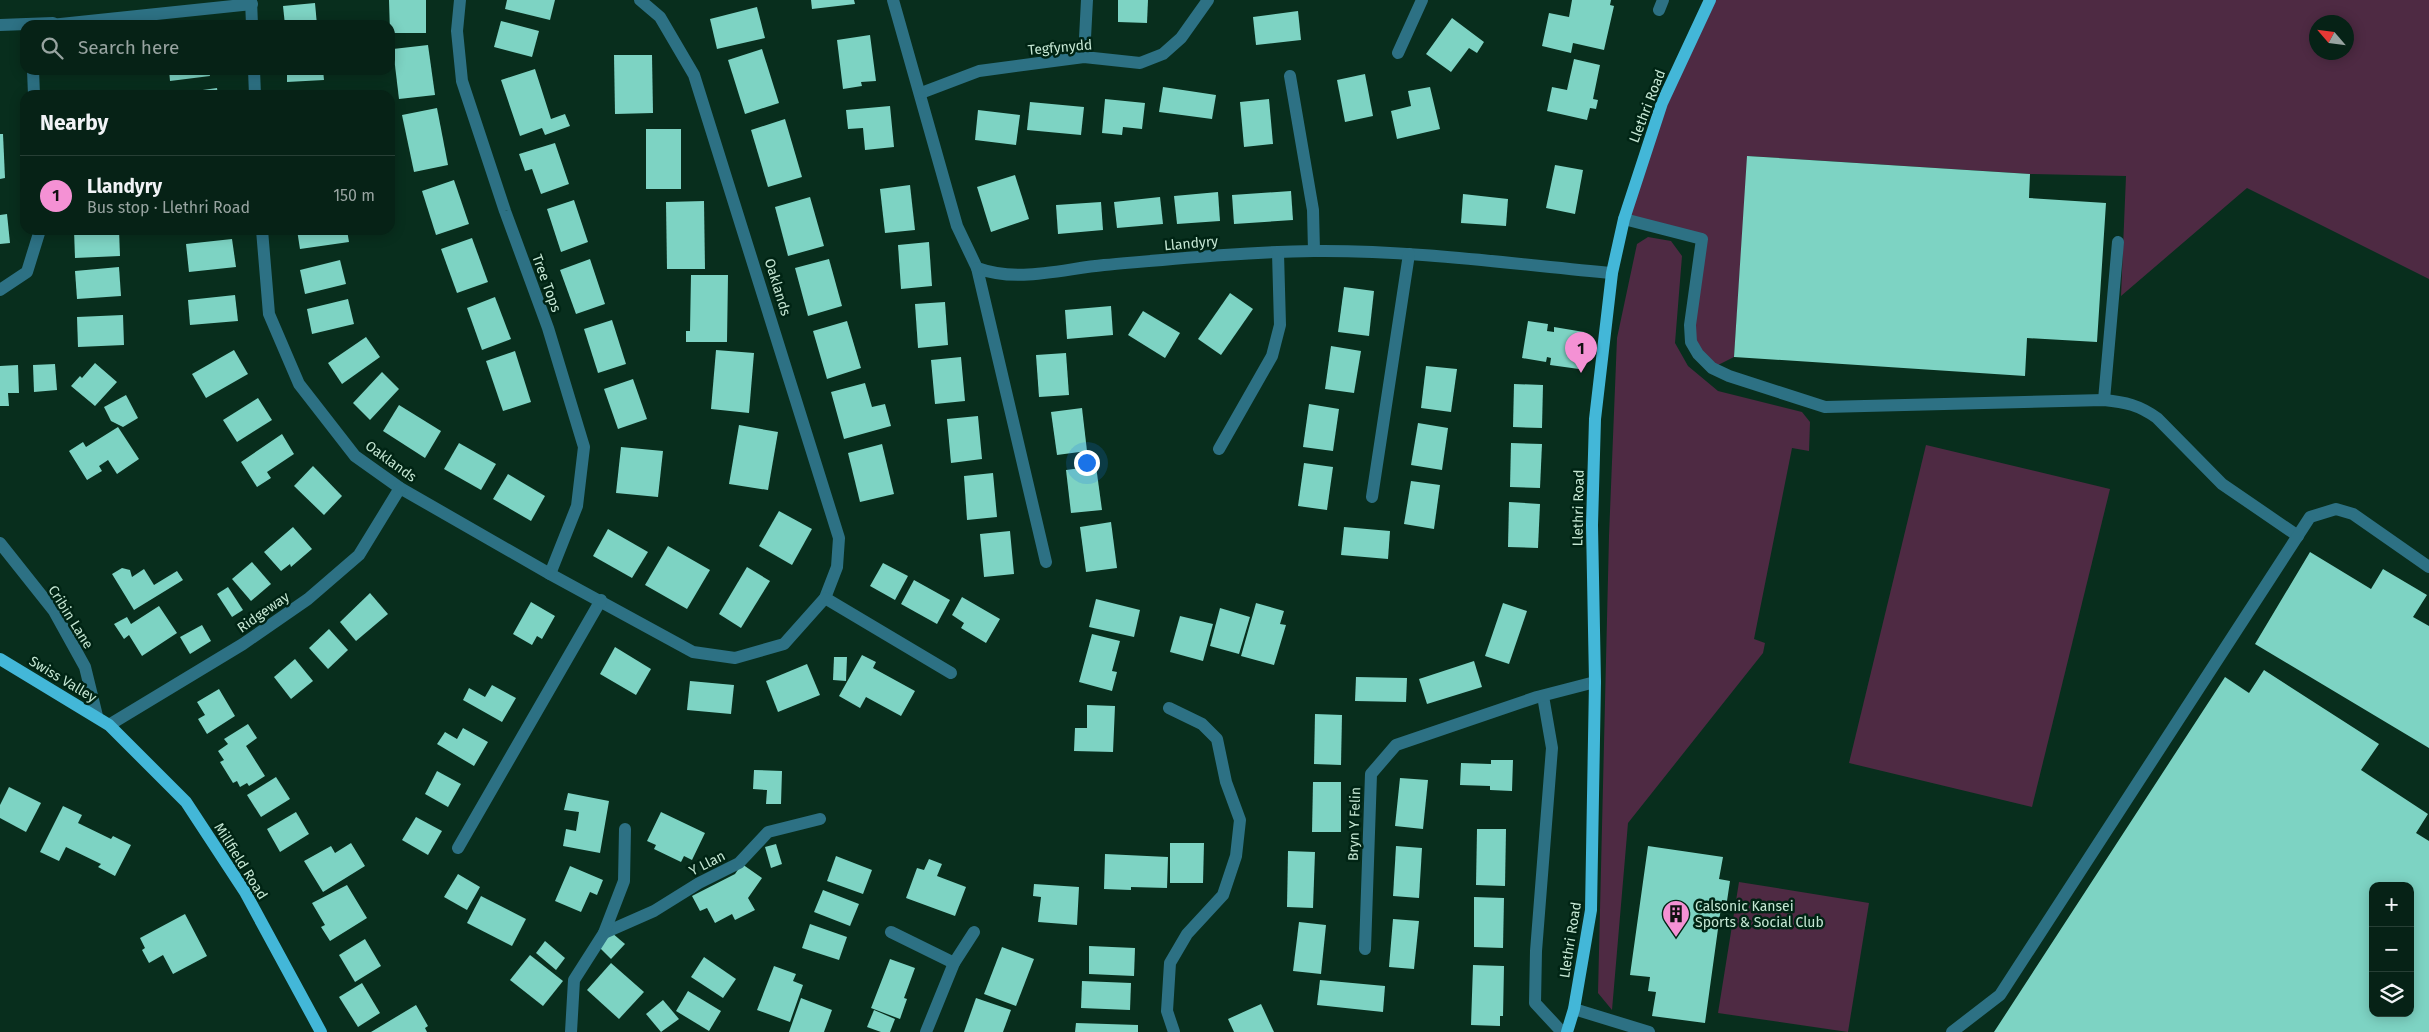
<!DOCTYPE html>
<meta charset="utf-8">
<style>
body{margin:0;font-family:"Fira Sans",sans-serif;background:#0f2a1f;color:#f1f3f6}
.controls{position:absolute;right:15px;bottom:15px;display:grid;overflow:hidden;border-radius:10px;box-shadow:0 2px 12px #0003}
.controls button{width:45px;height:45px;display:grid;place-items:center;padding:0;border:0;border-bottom:1px solid #273f35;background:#062216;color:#f1f3f6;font:25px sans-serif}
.compass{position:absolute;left:2309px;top:15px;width:45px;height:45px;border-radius:50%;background:#062216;box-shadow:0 2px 12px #0003;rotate:298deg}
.you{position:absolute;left:1086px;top:462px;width:18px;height:18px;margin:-12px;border:4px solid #fff;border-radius:50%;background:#1a73e8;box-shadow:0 0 0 8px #1a73e833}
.badge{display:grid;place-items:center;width:32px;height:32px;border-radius:50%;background:#f491d4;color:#111;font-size:16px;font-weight:700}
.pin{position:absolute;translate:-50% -41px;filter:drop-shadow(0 1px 2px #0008)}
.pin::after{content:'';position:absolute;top:26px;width:18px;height:15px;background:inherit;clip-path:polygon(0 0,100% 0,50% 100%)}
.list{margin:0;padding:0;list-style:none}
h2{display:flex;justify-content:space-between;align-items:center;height:65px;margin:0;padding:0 20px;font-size:21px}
h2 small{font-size:16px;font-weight:400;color:#98a4a1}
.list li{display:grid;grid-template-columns:32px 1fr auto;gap:15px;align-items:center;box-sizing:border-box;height:80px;padding:0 20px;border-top:1px solid #273f35}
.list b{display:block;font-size:19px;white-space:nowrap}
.list p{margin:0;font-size:16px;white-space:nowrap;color:#98a4a1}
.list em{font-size:16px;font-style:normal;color:#98a4a1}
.icon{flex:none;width:28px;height:28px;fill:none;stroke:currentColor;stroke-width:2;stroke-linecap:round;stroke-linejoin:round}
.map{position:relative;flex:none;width:2429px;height:1032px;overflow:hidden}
.search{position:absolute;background:#062216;box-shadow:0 2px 12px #0003;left:20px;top:20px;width:375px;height:55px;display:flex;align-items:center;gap:12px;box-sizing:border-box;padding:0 18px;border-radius:15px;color:#98a4a1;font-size:19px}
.panel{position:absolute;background:#062216;box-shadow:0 2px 12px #0003;left:20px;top:90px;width:375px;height:145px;border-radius:15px}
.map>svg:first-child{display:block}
.green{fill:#4e2a43;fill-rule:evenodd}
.building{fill:#7dd3c3;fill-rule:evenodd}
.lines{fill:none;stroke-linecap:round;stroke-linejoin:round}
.minor{stroke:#2d7184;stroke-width:12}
.major{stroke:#43b7d8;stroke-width:12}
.labels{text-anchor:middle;stroke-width:5;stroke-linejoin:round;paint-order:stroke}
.street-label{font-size:14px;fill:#c5e7d4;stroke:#002414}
.poi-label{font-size:14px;fill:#c5e7d4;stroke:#002414;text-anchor:start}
</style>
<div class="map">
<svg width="2429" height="1032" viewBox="0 0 2429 1032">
<rect width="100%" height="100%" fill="#082e1d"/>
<g class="green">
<path d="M1710,0H2429V279L2247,188L2121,296L2126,176L2030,174L1748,156L1734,357L1712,368L1691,342L1702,239L1624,219L1662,103ZM2316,22H2346V52H2316Z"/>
<path d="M1648,237L1671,241L1682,256L1675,343L1688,366L1718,391L1802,412L1810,422L1809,451L1792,448L1754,639L1765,643L1763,653L1628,823L1612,1010L1598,993L1609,536L1617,338L1637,244Z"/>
<path d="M1926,445L2110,489L2032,807L1849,763Z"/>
<path d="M1739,882L1869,903L1848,1032L1718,1013Z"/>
</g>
<g class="building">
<path d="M389,0H426V33H390Z"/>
<path d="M507,0H555L550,20L505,9Z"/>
<path d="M811,0H854L855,4L812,9Z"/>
<path d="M1118,0H1148L1147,23L1118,22Z"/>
<path d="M1572,0H1611L1610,5L1614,6L1604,50L1573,43L1571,53L1542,46L1549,13L1569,17Z"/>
<path d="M315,3L317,25H285L283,6Z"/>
<path d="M757,7L765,38L717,49L710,19Z"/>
<path d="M1298,11L1301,40L1256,45L1253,17Z"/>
<path d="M1452,18L1484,42L1477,53L1469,48L1451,72L1426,54Z"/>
<path d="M501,21L539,31L532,57L494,47Z"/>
<path d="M870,35L876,81L861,82L862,86L843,89L837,40Z"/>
<path d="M428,45L435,95L399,99L393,49Z"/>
<path d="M762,49L779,103L745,114L728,60Z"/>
<path d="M614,55H652L653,113L615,114Z"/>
<path d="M1574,59L1600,65L1593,99L1598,100L1596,109L1590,108L1587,120L1547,111L1552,87L1567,90Z"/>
<path d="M535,69L551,119L565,114L570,126L545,135L542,128L520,136L501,80Z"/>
<path d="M169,70H209L210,76L170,81Z"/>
<path d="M287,70H323L324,80L287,82Z"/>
<path d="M1365,74L1373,116L1345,122L1337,80Z"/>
<path d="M1163,87L1216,95L1212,119L1159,112Z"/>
<path d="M1430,87L1440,129L1397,139L1391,111L1411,106L1408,91Z"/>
<path d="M217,88L218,95H174V94Z"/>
<path d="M322,90L323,95H289V92Z"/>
<path d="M1105,99L1145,103L1142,129L1123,127L1122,135L1102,133Z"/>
<path d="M1269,99L1273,144L1244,147L1240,102Z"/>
<path d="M1030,102L1084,107L1081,135L1027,130Z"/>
<path d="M890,106L894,147L865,150L863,128L848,129L846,110Z"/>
<path d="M437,108L448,165L414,172L402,115Z"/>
<path d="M978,110L1020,115L1016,145L975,140Z"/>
<path d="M785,119L802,177L768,187L751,130Z"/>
<rect x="646" y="129" width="35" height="60"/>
<path d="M0,134H3L5,178L0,179Z"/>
<path d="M555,143L569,184L541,194L532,169L525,171L519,154Z"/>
<path d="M1747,156L2030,174L2029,198L2106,203L2097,342L2027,338L2025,376L1734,357Z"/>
<path d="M1555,165L1583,170L1575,214L1546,208Z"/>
<path d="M1015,175L1029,219L991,232L977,187Z"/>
<path d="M454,180L469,224L436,235L422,191Z"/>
<path d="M910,185L915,230L885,233L880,189Z"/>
<path d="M1291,191L1293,220L1234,224L1232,195Z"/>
<path d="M1218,192L1220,221L1177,224L1174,196Z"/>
<path d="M1463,194L1508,199L1506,226L1461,223Z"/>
<path d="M810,197L824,246L788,256L775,207Z"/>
<path d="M1160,197L1163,224L1117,228L1114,202Z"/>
<path d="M574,200L588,242L561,252L547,209Z"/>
<path d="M704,201L705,269H667L666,202Z"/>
<path d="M1101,202L1103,230L1058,234L1056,205Z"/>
<path d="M7,214L10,243L0,244V215Z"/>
<path d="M74,230H119L120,256L75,258Z"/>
<path d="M297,230H347L349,242L300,249Z"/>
<path d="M472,238L488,282L457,293L441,249Z"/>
<path d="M232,239L236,267L189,272L186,244Z"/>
<path d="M929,242L932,286L901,289L898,245Z"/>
<path d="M590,259L605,304L576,314L560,270Z"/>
<path d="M829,259L842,306L808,316L795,268Z"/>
<path d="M340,260L346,284L305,294L300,270Z"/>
<path d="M119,267L121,296L77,299L75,271Z"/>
<path d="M691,275H728L727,342H686V331H690Z"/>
<path d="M1344,287L1374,291L1369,336L1338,332Z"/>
<path d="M1230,293L1253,309L1221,355L1198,339Z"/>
<path d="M235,295L238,321L190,325L188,300Z"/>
<path d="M495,297L511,339L482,350L467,308Z"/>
<path d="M348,299L354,324L312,334L307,309Z"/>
<path d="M945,302L948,345L918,348L915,304Z"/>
<path d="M1111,306L1113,335L1067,339L1065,310Z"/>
<path d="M1143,311L1180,333L1165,358L1128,335Z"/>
<path d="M123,315L124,345L78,347L77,317Z"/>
<path d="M612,320L626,364L598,373L584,329Z"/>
<path d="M847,321L861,368L827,379L813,331Z"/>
<path d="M1528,321L1548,324L1547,331L1554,332V327L1584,332L1579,369L1550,365L1551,358L1547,357L1546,362L1522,358Z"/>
<path d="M366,337L380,357L342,384L328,363Z"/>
<path d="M1331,346L1361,351L1354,393L1325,389Z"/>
<path d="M234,350L248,374L206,398L192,374Z"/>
<path d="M716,350L754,353L749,413L711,409Z"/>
<path d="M515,351L531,402L503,411L486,361Z"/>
<path d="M1066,353L1069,395L1039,397L1036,355Z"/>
<path d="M961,357L965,401L935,404L931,360Z"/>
<path d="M95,363L117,382L95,406L71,386L80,376L82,378Z"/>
<path d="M55,364L57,390L34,392L33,365Z"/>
<path d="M18,365L19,393H8L9,406H0V366Z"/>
<path d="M1426,366L1457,369L1451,412L1421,408Z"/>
<path d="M382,372L399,389L370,420L353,403Z"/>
<path d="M633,379L647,419L618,429L604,389Z"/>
<path d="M865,383L872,407L885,404L891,426L844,439L831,392Z"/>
<path d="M1514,384L1543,385L1542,428L1513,427Z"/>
<path d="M126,395L138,418L123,427L111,421L104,407Z"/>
<path d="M258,398L272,420L237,442L223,420Z"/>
<path d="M1309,404L1339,409L1333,451L1303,447Z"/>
<path d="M399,405L441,431L425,458L383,431Z"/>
<path d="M1082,408L1087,451L1057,455L1051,412Z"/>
<path d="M978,416L982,459L951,463L947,419Z"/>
<path d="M1418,423L1448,428L1442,470L1411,465Z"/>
<path d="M739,425L778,432L768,490L729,484Z"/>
<path d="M118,427L139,459L117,474L108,460L99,466L102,471L87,480L69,451L83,442L86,447Z"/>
<path d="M282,434L294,454L267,472L271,478L257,487L241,462Z"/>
<path d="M459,443L496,464L481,490L444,469Z"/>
<path d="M1511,443L1542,444L1540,488L1510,487Z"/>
<path d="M882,444L894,494L860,502L848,453Z"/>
<path d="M621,447L663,451L658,497L616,493Z"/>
<path d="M1304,463L1333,467L1327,510L1298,506Z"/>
<path d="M313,466L342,496L324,515L294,486Z"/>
<path d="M1096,466L1102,510L1071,513L1066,470Z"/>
<path d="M993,473L997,517L967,520L964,476Z"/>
<path d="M508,474L545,496L531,521L493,499Z"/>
<path d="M1411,481L1440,485L1434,529L1404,524Z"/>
<path d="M1509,502L1540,504L1538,548L1508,547Z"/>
<path d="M779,511L812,529L792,565L759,546Z"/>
<path d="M1111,522L1117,568L1086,572L1080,527Z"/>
<path d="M293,527L312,549L291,567L290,564L281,571L264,552Z"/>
<path d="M1344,527L1390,531L1388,559L1341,555Z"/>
<path d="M608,529L648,552L632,578L593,556Z"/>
<path d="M1010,531L1014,574L984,577L980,534Z"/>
<path d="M668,546L710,570L687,609L645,585Z"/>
<path d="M2310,552L2371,589L2383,569L2427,595L2413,617L2429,626V748L2255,644Z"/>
<path d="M252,562L271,584L251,601L232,579Z"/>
<path d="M883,563L908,576L895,600L870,586Z"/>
<path d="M747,567L770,581L741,628L719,614Z"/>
<path d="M122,568L130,570L132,577L144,569L154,585L177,571L183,580L134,610L112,574Z"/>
<path d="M914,580L950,600L937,624L901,604Z"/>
<path d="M228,587L243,610L232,617L217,594Z"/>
<path d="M370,593L388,614L356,641L340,622Z"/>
<path d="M962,597L1000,619L986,643L961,628L964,623L952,615Z"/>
<path d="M1096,599L1140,610L1134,637L1089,627Z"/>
<path d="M531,602L555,616L542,639L537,636L532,645L513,634Z"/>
<path d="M1256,603L1284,611L1280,624L1286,625L1274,665L1241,656Z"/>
<path d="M1503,603L1527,611L1509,664L1485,656Z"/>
<path d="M159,606L177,633L142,656L129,635L124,639L114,624L127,617L131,624Z"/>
<path d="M1220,608L1250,617L1239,654L1210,646Z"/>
<path d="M1180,616L1213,624L1203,661L1170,652Z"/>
<path d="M202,625L211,641L190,654L180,637Z"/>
<path d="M329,629L348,650L328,669L309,648Z"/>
<path d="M1092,634L1120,641L1112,671L1117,672L1112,691L1079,682Z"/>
<path d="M615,647L651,669L636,695L600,674Z"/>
<path d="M862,655L876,662L873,668L915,691L901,716L866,697L860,708L839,696Z"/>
<path d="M834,657H847L846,681L833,680Z"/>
<path d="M295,659L313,681L291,699L274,677Z"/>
<path d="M1474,661L1482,687L1427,704L1419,679Z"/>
<path d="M807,664L820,695L778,712L766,681Z"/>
<path d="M2264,670L2379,744L2361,770L2428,814L2416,833L2429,841V1032H1994L2225,677L2249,693ZM2373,886H2410V1013H2373Z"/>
<path d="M1356,677L1407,678L1406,702L1355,701Z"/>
<path d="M690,681L734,685L731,714L687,710Z"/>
<path d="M492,685L516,698L502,722L463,700L469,688L485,697Z"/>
<path d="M219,689L235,716L207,734L198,719L205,715L197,702Z"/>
<path d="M1087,705L1115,706L1113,752L1074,751L1075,728H1087Z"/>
<path d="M1315,714L1342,715L1341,765L1314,764Z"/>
<path d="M248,724L257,738L246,746L265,776L249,786L247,783L240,787L237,781L233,783L225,770L220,762L224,760L218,751L228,744L224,739Z"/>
<path d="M463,728L488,742L474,766L437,744L445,732L457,739Z"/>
<path d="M1491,760H1513L1512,791L1490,790V786L1460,785L1461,763L1491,764Z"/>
<path d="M754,770L782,771L781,804H766L767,790L753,789Z"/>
<path d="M437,771L461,784L448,807L425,794Z"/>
<path d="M276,777L290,799L261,817L247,795Z"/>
<path d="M1400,778L1428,780L1423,829L1395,826Z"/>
<path d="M1313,782H1341V832H1312Z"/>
<path d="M9,787L41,803L26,832L0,818V805Z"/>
<path d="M568,793L609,801L600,853L563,846L566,829L576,831L579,812L564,810Z"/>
<path d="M63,806L82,815L78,823L111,839L113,836L131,845L115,876L98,867L101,864L66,847L59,861L40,852Z"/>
<path d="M296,812L309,834L280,852L267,829Z"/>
<path d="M661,812L705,833L692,860L684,856L681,862L654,849L656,845L647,841Z"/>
<path d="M416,817L442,831L428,855L402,840Z"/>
<path d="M1477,829H1506L1505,886L1476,885Z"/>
<path d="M351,843L365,866L323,892L304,861L331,846L335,853Z"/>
<path d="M1170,843H1204L1203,883H1170Z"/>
<path d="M776,844L782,864L771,868L765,847Z"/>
<path d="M1396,846L1422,848L1419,898L1393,896Z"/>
<path d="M1648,846L1723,857L1719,879L1730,881L1727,901L1722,900L1705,1023L1652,1016L1656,992L1648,991L1650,977L1630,975Z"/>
<path d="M1288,851L1315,852L1313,908L1287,907Z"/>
<path d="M1105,854L1168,857L1167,888L1131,887V890L1104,889Z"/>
<path d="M836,856L872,870L863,894L827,881Z"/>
<path d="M929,859L942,864L937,876L966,887L955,916L906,898L917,868L924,870Z"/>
<path d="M742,864L762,878L748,898L755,910L735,920L732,914L715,923L707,908L700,911L692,896L735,874Z"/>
<path d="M570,866L603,880L597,895L590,892L581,912L555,901Z"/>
<path d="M458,874L480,887L467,910L444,897Z"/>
<path d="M1034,884L1079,887L1077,925L1038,922L1041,897L1033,896Z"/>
<path d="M347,885L367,918L330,941L321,927L325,925L312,903Z"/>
<path d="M823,890L859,904L850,926L814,912Z"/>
<path d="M481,896L526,919L512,946L467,923Z"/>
<path d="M1474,897L1504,898L1503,948L1474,947Z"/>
<path d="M185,914L207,956L173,974L163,955L149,963L142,950L145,948L140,938Z"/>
<path d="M1393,919L1419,921L1414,969L1389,967Z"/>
<path d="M1299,922L1326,925L1321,974L1293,971Z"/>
<path d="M810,924L847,937L839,960L802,948Z"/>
<path d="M612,933L625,944L611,959L599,947Z"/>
<path d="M365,939L381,966L355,982L339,955Z"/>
<path d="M545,941L565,958L556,970L536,953Z"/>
<path d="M1089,946L1135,948L1134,976L1089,974Z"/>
<path d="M1002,947L1034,959L1016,1006L984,994Z"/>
<path d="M530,955L563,981L543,1006L510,980Z"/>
<path d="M704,957L736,979L723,998L691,977Z"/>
<path d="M890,959L915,968L904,998L907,999L900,1019L871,1008Z"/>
<path d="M611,963L644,992L619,1019L587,990Z"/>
<path d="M1473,965L1504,966L1503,1016H1500V1026L1471,1025Z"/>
<path d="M774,966L796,974L793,981L803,985L790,1022L757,1010Z"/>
<path d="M1320,980L1385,986L1383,1012L1317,1005Z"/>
<path d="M1082,981L1131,983L1130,1010L1081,1008Z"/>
<path d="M362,983L380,1013L358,1027L339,997Z"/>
<path d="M688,991L721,1011L709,1031L676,1011Z"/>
<path d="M801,998L832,1010L824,1032H789Z"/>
<path d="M976,998L1011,1010L1003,1032H964Z"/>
<path d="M663,1000L679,1019L661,1032L646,1014Z"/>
<path d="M1261,1004L1274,1032H1234L1228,1019Z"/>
<path d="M416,1005L428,1026L425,1028L427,1032H371Z"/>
<path d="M874,1010L895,1019L890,1032H881L867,1027Z"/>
<path d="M1076,1023L1138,1025V1032H1075Z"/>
</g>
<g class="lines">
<g class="minor">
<path d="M251,0L252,25"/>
<path d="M460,0L457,31L462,81L505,211L548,328L584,447L577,506L550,574"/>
<path d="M893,0L957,226L977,268C1018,283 1062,269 1104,265C1174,259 1244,252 1314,251C1414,250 1513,264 1612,273"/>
<path d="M1659,10L1663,0"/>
<path d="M0,25L53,23"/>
<path d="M51,25L252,4"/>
<path d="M1398,53L1422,0"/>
<path d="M1084,57L1087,0"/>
<path d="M33,70L34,95"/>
<path d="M254,70L255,95"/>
<path d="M1290,76L1313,210L1314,251"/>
<path d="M921,93L979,71L1084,57L1140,63L1163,54L1181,38L1208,0"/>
<path d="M1624,219L1702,239L1690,325L1691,342L1698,354L1712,368L1729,376L1825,407L2104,400C2125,402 2139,405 2157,418L2222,484L2298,536"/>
<path d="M262,230L269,314L299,384L355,456L400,488L550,574L693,652L735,658L784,644L825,598L837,567L839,538L694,75L660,17L640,0"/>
<path d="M977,268L1046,562"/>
<path d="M0,290L27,272L40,230"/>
<path d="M2104,400L2118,242"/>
<path d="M1219,449L1272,356L1280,325L1278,253"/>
<path d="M1372,497L1409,254"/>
<path d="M0,543L54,611L85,667L97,716"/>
<path d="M825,598L951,673"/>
<path d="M1543,696L1552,748L1536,951L1535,1003L1562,1032"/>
<path d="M1169,708L1202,724L1217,739L1226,782L1240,820L1236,856L1223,895L1187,934L1170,963L1167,1011L1174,1032"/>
<path d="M109,725L243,644L308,599L359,555L400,488"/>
<path d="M458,848L601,600"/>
<path d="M891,932L954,963"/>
<path d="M604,933L654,911L699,883L739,863L768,832L820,819"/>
<path d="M1365,949L1371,774L1396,745L1537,697L1595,682"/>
<path d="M1574,1009L1649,1032"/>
<path d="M571,1032L574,980L604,933L624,881L625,829"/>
<path d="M926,1032L954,963L974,932"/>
<path d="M1952,1032L2000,995L2310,517L2336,509L2353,514L2429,567"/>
</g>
<g class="major">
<path d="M0,659L109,725L186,802L245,892L321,1032"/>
<path d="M1567,1032L1574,1009L1591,910L1595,682L1592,525L1595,419L1612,273L1624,219L1662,103L1710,0"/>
</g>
</g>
<defs>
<symbol id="building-pin" viewBox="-11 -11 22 30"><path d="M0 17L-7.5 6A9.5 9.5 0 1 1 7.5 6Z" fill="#f491d4" stroke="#002414"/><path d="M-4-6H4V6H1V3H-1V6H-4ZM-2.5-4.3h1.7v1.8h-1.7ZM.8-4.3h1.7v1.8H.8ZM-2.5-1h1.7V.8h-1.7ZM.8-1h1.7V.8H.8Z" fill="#111"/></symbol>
</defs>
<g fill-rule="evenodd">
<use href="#building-pin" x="1660" y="898" width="32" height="43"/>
</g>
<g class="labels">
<g class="street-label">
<text transform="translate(1060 47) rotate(-5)" y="5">Tegfynydd</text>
<text transform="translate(1647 106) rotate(-69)" y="5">Llethri Road</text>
<text transform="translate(1191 243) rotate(-5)" y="5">Llandyry</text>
<text transform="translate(547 283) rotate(70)" y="5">Tree Tops</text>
<text transform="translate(778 287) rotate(73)" y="5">Oaklands</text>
<text transform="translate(391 461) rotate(36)" y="5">Oaklands</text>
<text transform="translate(1578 508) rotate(-89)" y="5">Llethri Road</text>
<text transform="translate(263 612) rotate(-35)" y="5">Ridgeway</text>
<text transform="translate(71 617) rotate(58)" y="5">Cribin Lane</text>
<text transform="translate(63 679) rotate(31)" y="5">Swiss Valley</text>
<text transform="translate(1354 824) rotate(-88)" y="5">Bryn Y Felin</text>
<text transform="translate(241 861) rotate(58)" y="5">Millfield Road</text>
<text transform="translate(707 863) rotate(-27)" y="5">Y Llan</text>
<text transform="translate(1570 940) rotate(-81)" y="5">Llethri Road</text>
</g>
<g class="poi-label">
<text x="1695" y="911">Calsonic Kansei<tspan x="1695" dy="16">Sports &amp; Social Club</tspan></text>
</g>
</g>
</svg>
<div class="controls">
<button>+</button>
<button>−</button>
<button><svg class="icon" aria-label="layers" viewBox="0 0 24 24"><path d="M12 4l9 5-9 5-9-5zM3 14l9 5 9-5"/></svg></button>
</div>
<svg class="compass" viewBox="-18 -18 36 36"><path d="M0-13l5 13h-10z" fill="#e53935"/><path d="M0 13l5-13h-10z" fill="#98a4a1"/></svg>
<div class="you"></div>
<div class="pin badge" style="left:1581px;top:373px">1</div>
<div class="search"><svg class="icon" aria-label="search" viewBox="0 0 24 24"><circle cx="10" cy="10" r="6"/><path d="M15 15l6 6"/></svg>Search here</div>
<section class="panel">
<h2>Nearby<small></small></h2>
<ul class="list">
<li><span class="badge">1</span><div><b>Llandyry</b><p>Bus stop · Llethri Road</p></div><em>150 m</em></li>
</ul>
</section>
</div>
